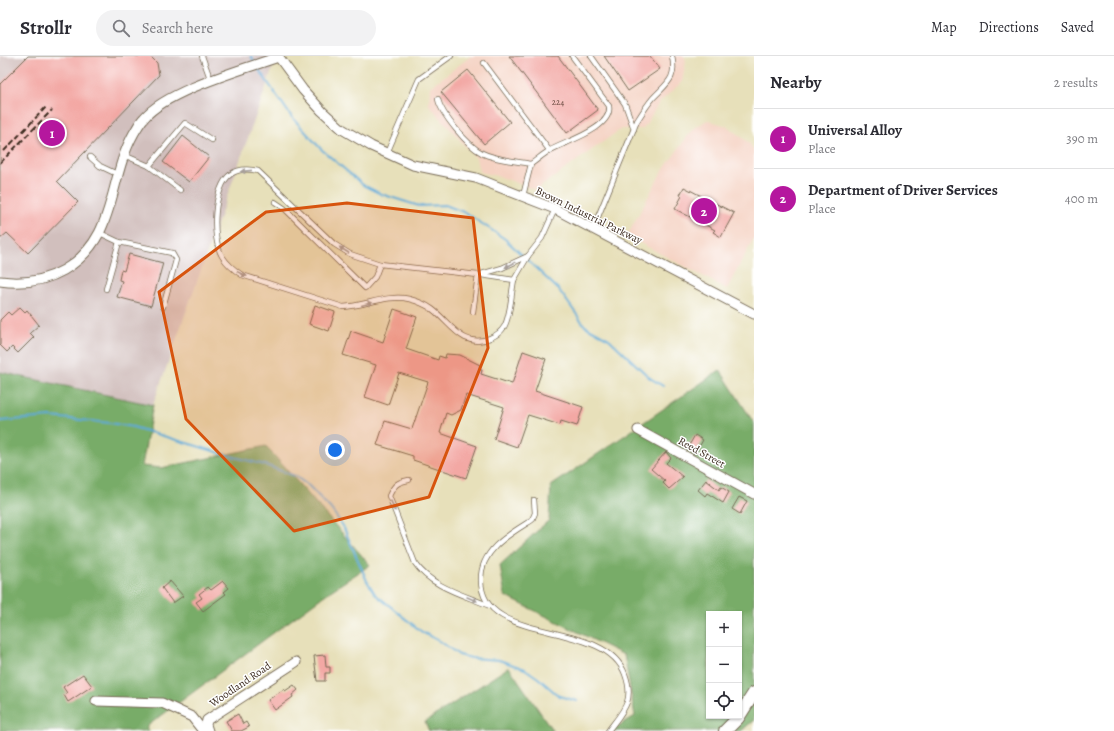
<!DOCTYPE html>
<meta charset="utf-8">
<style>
body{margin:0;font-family:Alegreya,serif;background:#f2f2f3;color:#2b2b33}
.controls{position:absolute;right:12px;bottom:12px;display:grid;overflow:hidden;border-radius:0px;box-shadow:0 1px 3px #0004}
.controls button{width:36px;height:36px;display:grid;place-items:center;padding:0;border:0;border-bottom:1px solid #e1e1e2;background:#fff;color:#2b2b33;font:20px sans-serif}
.you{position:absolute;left:335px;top:394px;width:14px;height:14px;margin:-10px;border:3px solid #fff;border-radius:50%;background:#1a73e8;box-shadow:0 0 0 6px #1a73e833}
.badge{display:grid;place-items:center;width:26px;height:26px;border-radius:50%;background:#b5179e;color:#fff;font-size:13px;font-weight:700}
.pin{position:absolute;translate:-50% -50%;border:2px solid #fff;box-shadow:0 1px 4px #0006}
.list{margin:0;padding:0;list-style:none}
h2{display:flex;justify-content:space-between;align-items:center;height:52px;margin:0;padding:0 16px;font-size:17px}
h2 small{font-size:13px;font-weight:400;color:#7c7c81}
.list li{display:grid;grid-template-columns:26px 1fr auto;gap:12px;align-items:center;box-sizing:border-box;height:60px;padding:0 16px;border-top:1px solid #e1e1e2}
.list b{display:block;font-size:15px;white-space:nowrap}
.list p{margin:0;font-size:13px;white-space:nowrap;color:#7c7c81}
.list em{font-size:13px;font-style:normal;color:#7c7c81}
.icon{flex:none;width:22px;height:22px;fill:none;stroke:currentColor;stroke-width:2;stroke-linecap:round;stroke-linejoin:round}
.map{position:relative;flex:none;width:754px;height:675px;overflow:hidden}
header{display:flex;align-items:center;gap:24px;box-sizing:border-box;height:56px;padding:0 20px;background:#fff;border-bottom:1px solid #e1e1e2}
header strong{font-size:19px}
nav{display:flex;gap:22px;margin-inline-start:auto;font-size:14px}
.search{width:280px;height:36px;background:#f2f2f3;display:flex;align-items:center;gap:10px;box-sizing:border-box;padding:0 14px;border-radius:22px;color:#7c7c81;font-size:15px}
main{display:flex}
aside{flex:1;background:#fff}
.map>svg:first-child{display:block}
.built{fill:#f5d2c2}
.industrial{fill:#d1bfbd}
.forest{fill:#78ac68;stroke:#5a6b43;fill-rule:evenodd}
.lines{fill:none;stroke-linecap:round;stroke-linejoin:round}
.stream{stroke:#5faad7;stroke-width:2}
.building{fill:#f3a8a4}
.service-casing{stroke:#776a55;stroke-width:6}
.minor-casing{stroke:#776a55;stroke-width:11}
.secondary-casing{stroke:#776a55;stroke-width:14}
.service{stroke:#fff;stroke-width:4.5}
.minor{stroke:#fff;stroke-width:9}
.secondary{stroke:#fff;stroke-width:12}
.rail{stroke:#3b2a1e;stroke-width:2;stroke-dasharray:6 3;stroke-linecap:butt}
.oneway{fill:#a79f9a}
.marked{fill:#d7540e;fill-opacity:0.2;stroke:#d7540e;stroke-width:3;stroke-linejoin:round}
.labels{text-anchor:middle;stroke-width:3;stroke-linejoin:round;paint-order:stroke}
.number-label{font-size:9px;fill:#694a40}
.street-label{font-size:11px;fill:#3b2a1e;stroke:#fff}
</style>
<header>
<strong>Strollr</strong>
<div class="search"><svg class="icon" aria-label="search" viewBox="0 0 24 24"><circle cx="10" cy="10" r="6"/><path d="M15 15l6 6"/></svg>Search here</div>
<nav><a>Map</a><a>Directions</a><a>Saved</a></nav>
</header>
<main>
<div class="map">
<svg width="754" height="675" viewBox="0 0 754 675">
<rect width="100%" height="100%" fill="#fff"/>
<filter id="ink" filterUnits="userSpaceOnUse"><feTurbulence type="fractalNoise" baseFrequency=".025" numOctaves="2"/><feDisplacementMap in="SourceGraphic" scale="8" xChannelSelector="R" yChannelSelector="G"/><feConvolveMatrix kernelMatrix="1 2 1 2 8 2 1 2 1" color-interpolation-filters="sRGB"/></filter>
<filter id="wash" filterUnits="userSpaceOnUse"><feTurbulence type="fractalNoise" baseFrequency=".012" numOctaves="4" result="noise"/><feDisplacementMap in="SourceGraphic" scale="16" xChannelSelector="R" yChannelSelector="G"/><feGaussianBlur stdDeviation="0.9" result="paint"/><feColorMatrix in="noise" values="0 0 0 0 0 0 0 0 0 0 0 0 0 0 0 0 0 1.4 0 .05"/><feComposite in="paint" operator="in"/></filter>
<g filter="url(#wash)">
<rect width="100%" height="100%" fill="#e7e0ba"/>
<g class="built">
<path d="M471,0H684L686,5L682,26L659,47L643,73H621L536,134L501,121L480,116L476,102L429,49L430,31Z"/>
<path d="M707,64L727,70L749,87L754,95V182L727,233L627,180L661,117L692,74Z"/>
</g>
<path class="industrial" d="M0,0H277L153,349L0,316Z"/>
<g class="forest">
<path d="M720,314L754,367V664L741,675H610L635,660L624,599L505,540L500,509L549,464L551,430ZM709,558H739V660H709Z"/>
<path d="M0,316L153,349L142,410L161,412L266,390L370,509L329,536L146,671L149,675H0Z"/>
<path d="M509,611L553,675H429L425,666Z"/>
</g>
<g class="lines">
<g class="stream">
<path d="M251,0L255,7"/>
<path d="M257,11L291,60L321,93L363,129L381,138L419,150L445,149L466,157L505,183L559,234L585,270L609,283L650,322L663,330"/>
<path d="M0,365L51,361L110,367L133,371L227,399L265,409L295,420L309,430L331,453L343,470L367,525L375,538L422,576L441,586L459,599L471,602L499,604L525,613L538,622L559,640L577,645"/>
</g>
</g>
<g id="blocks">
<g class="building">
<path d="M28,0H150L157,7L159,19L57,125L78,146L28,197L7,177L0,183V28Z"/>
<path d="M509,0H558L598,54L567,77Z"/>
<path d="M604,0H650L660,13L628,35Z"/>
<path d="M468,14L510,66L484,88L441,36Z"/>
<path d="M183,80L209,101L189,126L163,106Z"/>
<path d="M684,131L734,157L721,181L713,176L715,174L675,153L682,140L680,139Z"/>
<path d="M129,198L163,207L151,250L117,241L122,225L119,224L121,214L124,215Z"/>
<path d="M315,249L335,256L329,275L309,268Z"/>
<path d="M20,251L25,256L27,254L39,269L30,277L34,281L18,297L12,291L7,296L0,289V264L8,256L11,259Z"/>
<path d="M394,253L417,261L406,293L438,304L439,300L445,302L446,298L460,299L480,309L479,313L482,314L481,318L512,328L523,295L546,303L535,335L583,351L577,370L561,365L560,369L528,359L517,391L494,383L504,351L466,339L461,354L451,359L446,357L440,377L477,390L466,422L413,404V400L377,389L385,365L412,373L428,326L399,317L388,349L365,341L376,309L343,299L351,275L383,286Z"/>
<path d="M695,379L703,384L695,398L687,393Z"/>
<path d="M666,396L671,402L666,407L683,421L669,433L663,427L665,425L651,413Z"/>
<path d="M706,424L719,434L721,431L729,436L723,447L707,437L705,440L698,434Z"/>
<path d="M739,441L747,445L740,458L732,453Z"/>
<path d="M170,525L183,540L173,547L162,532Z"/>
<path d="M223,525L229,532L224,536L226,538L203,555L196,546L202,542L199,538L208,531L211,534Z"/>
<path d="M325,599L326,611H330V617H325V625H317L314,600Z"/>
<path d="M83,618L92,630L68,646L64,639L67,637L63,631Z"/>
<path d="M294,629L298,634L292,639L293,641L275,654L268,644L284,633L285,635Z"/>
<path d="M238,658L243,668L246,666L249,671L241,675H232L226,665Z"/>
</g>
</g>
</g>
<g filter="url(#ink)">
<use href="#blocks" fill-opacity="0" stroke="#776a55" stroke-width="1"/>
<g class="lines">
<defs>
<g id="service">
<path d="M202,0L211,25"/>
<path d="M591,0L625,48L634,73"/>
<path d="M484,7L549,94"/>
<path d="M438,43C441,58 468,90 482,97C495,104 517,105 531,108L523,140"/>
<path d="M387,97L419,23L451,0"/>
<path d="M124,99L149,110L180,134"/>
<path d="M90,101L100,110L119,119"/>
<path d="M531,108C537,104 543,98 549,95C563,86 613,73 609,50L572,0"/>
<path d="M149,110L185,67L212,84"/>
<path d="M275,146L284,152L365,232L375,221L380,208L478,219"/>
<path d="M593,173L637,65C642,57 647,49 653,42C667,27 677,23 672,0"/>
<path d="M100,177L119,186L172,197L176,204L163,251"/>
<path d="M528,200L542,182L555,153"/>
<path d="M380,208L350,198L334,188L258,115C250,113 240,112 231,118C213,130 211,182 222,200C227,208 234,214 242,219L343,251C365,250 388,238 409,243C417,245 425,248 432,253C450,266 463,294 490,282C495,280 501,276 504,271C511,259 511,238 514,224"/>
<path d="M106,233L119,186"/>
<path d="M473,256L478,219L502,212L528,200L514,224L481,219"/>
<path d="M409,424C397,426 394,429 389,440L415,507C431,531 464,539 490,550"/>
<path d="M534,444L535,457L532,464C510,478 481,493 481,523C480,591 604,561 625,618C635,645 623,655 608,675"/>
</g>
<g id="minor">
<path d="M278,0L303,34L322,55L342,73L371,90L413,109L476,122L555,153L754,258"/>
<path d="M0,225C22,228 45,225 64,214C118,182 107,125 134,77C137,72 140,66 144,62C168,34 242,14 278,1"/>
<path d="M638,374L754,438"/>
<path d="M96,645L162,647L192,661L203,675"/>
<path d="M208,675L206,669L207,664L296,606"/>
</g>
<path id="secondary" d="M725,675L738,662L754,637"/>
</defs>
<use href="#service" class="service-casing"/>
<use href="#minor" class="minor-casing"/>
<use href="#secondary" class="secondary-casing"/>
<use href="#service" class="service"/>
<use href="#minor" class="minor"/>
<use href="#secondary" class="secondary"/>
<g class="rail">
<path d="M4,95L47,50"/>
<path d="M0,107L52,54"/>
</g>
</g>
<defs><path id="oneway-solid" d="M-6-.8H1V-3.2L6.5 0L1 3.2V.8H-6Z"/></defs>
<g class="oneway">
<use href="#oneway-solid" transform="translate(246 115) rotate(174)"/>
<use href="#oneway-solid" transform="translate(344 194) rotate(-147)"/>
<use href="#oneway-solid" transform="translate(510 209) rotate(153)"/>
<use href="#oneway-solid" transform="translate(242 218) rotate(26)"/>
<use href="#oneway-solid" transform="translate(367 248) rotate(-14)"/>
<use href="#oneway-solid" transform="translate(393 450) rotate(68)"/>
<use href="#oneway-solid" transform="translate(472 543) rotate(23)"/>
</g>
</g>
<path class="marked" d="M347,147L473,162L488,292L429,441L294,475L186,363L159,236L266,156Z"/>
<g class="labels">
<g class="number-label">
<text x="558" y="49">224</text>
</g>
<g class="street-label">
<text transform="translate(589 159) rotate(26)" y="4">Brown Industrial Parkway</text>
<text transform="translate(702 396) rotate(29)" y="4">Reed Street</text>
<text transform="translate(240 628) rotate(-34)" y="4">Woodland Road</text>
</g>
</g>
</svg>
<div class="controls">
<button>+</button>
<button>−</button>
<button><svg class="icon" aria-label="locate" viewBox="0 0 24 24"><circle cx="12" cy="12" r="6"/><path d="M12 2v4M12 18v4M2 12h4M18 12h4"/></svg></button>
</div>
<div class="you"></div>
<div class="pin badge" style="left:52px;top:77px">1</div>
<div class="pin badge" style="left:704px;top:155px">2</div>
</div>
<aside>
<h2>Nearby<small>2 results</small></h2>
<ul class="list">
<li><span class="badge">1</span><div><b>Universal Alloy</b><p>Place</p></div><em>390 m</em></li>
<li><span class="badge">2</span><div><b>Department of Driver Services</b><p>Place</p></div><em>400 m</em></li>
</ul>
</aside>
</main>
